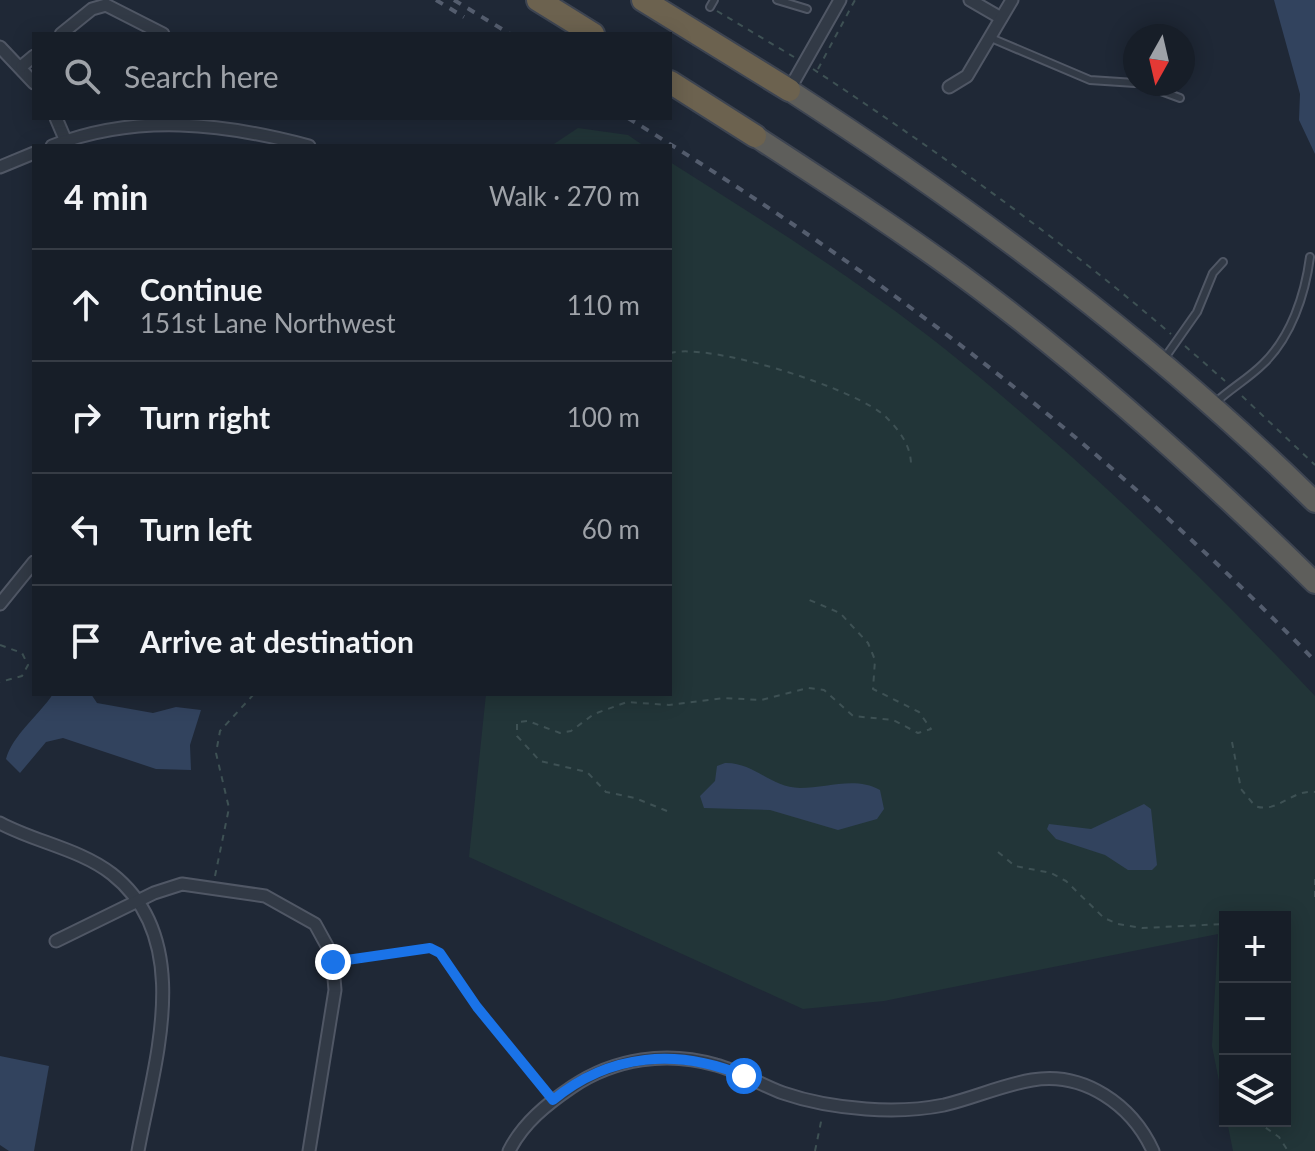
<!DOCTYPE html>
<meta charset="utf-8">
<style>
body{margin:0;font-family:Lato,sans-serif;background:#242b34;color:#f1f3f6}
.controls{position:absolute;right:24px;bottom:24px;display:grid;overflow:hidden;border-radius:0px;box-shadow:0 4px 20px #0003}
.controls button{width:72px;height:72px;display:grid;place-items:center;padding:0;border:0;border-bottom:2px solid #363c45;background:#171e28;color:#f1f3f6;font:40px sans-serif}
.compass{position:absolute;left:1123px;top:24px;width:72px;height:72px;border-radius:50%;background:#171e28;box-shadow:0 4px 20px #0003;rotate:188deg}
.stop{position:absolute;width:24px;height:24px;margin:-18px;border:6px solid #1a73e8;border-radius:50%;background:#fff}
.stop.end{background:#1a73e8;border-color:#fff;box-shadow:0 2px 8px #0008}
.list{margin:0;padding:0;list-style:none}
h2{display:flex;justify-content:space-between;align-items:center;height:104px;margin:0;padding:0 32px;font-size:34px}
h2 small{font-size:26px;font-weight:400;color:#9ea2a8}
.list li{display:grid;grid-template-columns:52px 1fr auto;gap:24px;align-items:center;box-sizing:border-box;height:112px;padding:0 32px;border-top:2px solid #363c45}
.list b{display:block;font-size:30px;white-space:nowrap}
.list p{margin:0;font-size:26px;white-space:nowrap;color:#9ea2a8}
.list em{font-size:26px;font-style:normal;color:#9ea2a8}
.icon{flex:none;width:44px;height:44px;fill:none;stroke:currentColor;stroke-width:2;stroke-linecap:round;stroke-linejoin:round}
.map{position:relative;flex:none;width:1315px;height:1151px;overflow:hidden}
.search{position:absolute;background:#171e28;box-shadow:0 4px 20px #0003;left:32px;top:32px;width:640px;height:88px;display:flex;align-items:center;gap:20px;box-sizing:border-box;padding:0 28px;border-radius:0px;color:#9ea2a8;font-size:30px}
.panel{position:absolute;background:#171e28;box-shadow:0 4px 20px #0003;left:32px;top:144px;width:640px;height:552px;border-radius:0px}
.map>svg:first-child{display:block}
.green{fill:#223538}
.water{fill:#32435e}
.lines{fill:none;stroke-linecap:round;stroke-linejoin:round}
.service-casing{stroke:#505765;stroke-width:10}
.minor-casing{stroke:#505765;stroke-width:15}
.trunk-casing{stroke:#3d4451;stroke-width:24}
.motorway-casing{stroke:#3d4451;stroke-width:26}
.path{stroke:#3e5154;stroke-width:2;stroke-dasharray:6 6;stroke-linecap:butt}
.service{stroke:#323a46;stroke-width:6}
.minor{stroke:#323a46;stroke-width:11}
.trunk{stroke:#5e5e5b;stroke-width:20}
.motorway{stroke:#6c624f;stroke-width:22}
.rail{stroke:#545d6e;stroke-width:4;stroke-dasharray:8 8;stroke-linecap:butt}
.route{stroke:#1a73e8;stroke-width:10}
</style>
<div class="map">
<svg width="1315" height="1151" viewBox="0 0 1315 1151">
<rect width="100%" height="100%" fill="#1f2836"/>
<g class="green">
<path d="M578,128L628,135L644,146H551Z"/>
<path d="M670,162C763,221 858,280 945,349C1077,455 1199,573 1315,696V1151H1233L1227,1121H1285V917H1225V1111L1212,1046L1218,934L884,1001L803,1009L469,857L486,694H670Z"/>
</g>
<g class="water">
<path d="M1274,0H1315V154L1299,120L1300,94Z"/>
<path d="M53,694H91L97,703L153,713L176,707L201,710L190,745L191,770L156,769L63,738L46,742L20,773L6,759C12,736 39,715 53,694Z"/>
<path d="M725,763C754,762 771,788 800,788C827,788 855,776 880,790L884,809L877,819L838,830L770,810L704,808L700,796L715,781L717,766Z"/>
<path d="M1144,804L1151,809L1157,865L1152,870H1128L1105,855L1056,839L1047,829L1049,824L1091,829Z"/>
<path d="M0,1056L49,1066L34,1151H9L0,1145Z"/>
</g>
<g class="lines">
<defs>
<g id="service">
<path d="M777,0L807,9"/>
<path d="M710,7L714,0"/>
<path d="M991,38L1090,80L1135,83"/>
<path d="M1142,84L1180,98"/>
<path d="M1164,359L1197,312L1213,273L1223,262"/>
<path d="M1215,403C1230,389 1249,378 1263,364C1291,337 1305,295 1310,257"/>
</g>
<g id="minor">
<path d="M970,0L1001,18"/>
<path d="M61,34L92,9L106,5L163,34"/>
<path d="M0,47L34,83"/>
<path d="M22,66L34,56"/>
<path d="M949,87L967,76L1012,0"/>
<path d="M789,90L840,0"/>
<path d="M56,118L68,146"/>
<path d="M52,146C137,113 223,123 309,146"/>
<path d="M0,167L34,153"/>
<path d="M0,604L34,562"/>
<path d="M0,823C35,842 80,849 112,874C196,940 154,1063 138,1151"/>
<path d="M56,941L154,893L182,884L265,896L315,924L332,955L335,990L309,1151"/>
<path d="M509,1151C523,1123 547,1104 572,1087C615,1058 667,1051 716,1065C739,1071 761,1085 783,1093C809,1102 839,1107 866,1109C892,1111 919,1110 944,1105C974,1098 1002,1085 1032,1080C1084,1071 1132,1105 1153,1151"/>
</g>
<g id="trunk">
<path d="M789,90C976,211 1156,345 1315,502"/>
<path d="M755,136C832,186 908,235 981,290C1100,380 1209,479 1315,583"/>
</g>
<g id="motorway">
<path d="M538,0L593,34"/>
<path d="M643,0L789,90"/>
<path d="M670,82L755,136"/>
</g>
</defs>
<use href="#service" class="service-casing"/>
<use href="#minor" class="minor-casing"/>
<use href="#trunk" class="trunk-casing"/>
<use href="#motorway" class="motorway-casing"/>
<g class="path">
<path d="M717,11L794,57"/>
<path d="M813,69C937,151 1058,237 1171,334"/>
<path d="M818,69L855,0"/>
<path d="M1185,346L1225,381"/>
<path d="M670,353C710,342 857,389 886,417C900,431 911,446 911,465"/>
<path d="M1242,396L1315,465"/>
<path d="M0,645L22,653L28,665L22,676L0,682"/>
<path d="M1232,742L1241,789L1255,806C1278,814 1291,789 1315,792"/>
<path d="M667,811L635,798L606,792L587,772L540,761L517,736V722L528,721L560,733L571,731L594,714L627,702L669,705L724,698L761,700L808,688L824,690L853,716L893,720L918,733L931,729L919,712L873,689L875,660L868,643L840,613L807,599"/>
<path d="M998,852L1015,866L1051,873L1066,881L1104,918L1118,924L1142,928L1225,924"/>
<path d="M215,876L229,808L216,753L220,731L254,694"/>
<path d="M1315,879V903"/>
<path d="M346,960L430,948L440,953L477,1007L546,1091"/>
<path d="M1256,1121L1279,1137L1288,1151"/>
<path d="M815,1151L822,1117"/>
</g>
<use href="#service" class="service"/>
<use href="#minor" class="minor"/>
<use href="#trunk" class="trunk"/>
<use href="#motorway" class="motorway"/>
<g class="rail">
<path d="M436,0L464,17"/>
<path d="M454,0L510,34"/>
<path d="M628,118C884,275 1106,445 1315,661"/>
</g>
</g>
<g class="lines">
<path class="route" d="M333,962L430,948L440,953L477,1007L553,1100C610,1053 678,1048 744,1076"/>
</g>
</svg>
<div class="controls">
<button>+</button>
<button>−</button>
<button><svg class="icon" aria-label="layers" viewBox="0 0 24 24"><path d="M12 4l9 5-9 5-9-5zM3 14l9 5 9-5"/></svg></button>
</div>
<svg class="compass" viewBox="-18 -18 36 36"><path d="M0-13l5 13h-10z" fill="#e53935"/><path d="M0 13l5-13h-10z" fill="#9ea2a8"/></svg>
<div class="stop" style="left:744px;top:1076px"></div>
<div class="stop end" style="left:333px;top:962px"></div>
<div class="search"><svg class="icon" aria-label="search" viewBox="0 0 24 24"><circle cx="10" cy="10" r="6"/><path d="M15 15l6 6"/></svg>Search here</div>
<section class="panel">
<h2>4 min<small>Walk · 270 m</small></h2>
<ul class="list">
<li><svg class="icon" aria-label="ahead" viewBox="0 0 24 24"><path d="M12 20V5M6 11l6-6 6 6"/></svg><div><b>Continue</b><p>151st Lane Northwest</p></div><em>110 m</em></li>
<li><svg class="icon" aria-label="right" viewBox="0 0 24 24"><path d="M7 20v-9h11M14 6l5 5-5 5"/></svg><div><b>Turn right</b></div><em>100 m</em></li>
<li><svg class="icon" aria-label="left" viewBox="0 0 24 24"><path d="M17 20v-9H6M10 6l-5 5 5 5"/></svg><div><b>Turn left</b></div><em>60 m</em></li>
<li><svg class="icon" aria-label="arrive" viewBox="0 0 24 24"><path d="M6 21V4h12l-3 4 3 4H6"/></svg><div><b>Arrive at destination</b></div></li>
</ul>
</section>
</div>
